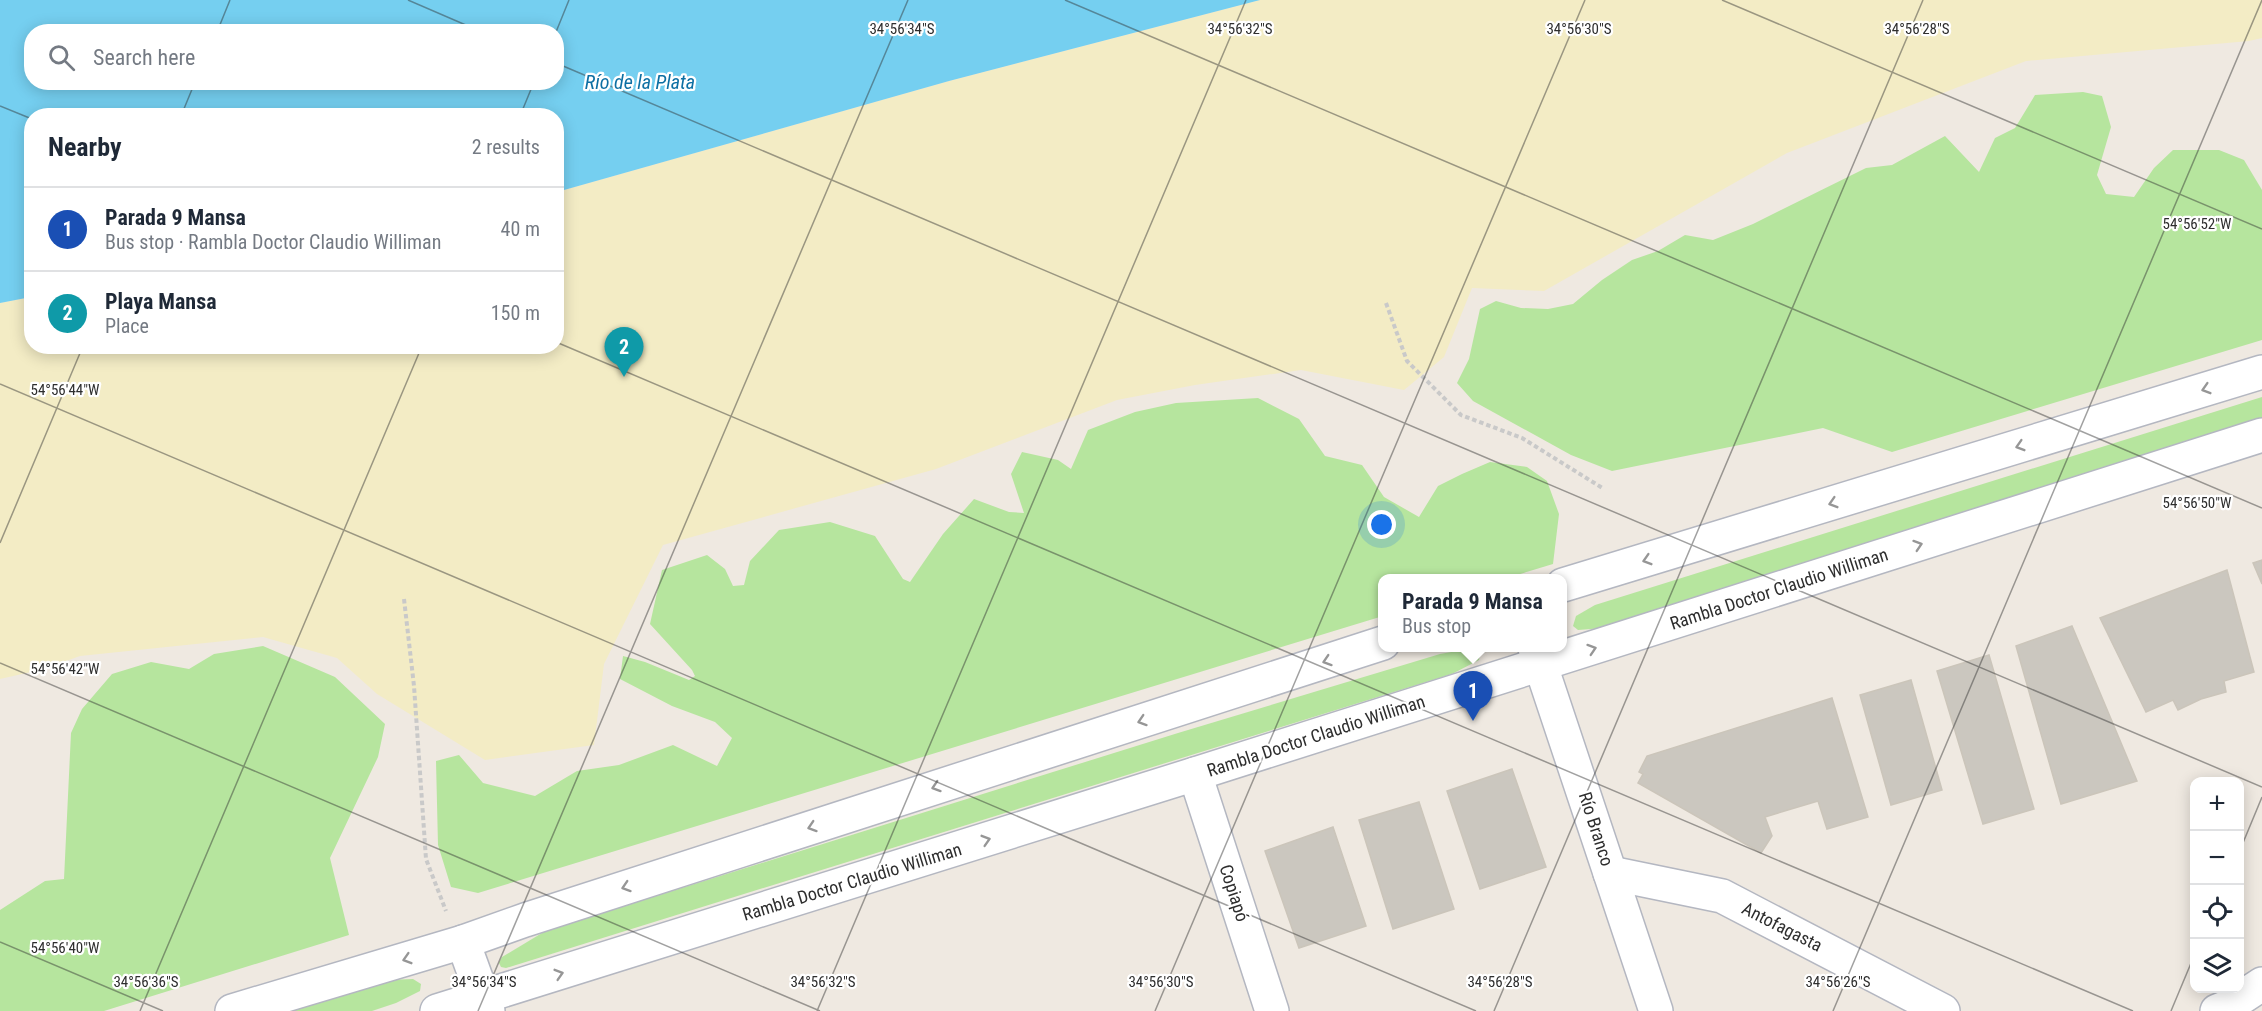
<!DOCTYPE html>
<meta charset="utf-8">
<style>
body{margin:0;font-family:"Roboto Condensed",sans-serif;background:#f2f2f3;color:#1f2937}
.controls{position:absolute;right:18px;bottom:18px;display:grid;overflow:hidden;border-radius:12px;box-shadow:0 3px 15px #0003}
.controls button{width:54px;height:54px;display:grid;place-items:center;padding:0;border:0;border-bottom:2px solid #e0e1e3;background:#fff;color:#1f2937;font:30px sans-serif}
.you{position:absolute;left:1382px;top:525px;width:21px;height:21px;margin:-15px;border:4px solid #fff;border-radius:50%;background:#1a73e8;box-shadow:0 0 0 9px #1a73e833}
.badge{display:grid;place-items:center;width:39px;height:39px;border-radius:50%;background:#b45309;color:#fff;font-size:20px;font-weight:700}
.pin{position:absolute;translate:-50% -50px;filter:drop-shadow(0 2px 3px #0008)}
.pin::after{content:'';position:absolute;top:32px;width:21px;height:18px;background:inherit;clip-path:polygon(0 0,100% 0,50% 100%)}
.popup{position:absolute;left:1378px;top:574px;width:189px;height:78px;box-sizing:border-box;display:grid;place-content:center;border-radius:12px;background:#fff;filter:drop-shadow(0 2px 4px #0005);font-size:20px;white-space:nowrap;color:#747a83}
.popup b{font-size:22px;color:#1f2937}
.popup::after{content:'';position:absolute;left:50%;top:100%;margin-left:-12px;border:12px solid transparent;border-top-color:#fff}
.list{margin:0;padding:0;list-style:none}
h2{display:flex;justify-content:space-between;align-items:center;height:78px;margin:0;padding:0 24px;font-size:26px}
h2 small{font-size:20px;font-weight:400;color:#747a83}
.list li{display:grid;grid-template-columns:39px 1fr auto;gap:18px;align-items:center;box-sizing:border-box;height:84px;padding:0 24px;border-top:2px solid #e0e1e3}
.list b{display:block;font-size:22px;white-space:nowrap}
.list p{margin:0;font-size:20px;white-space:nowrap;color:#747a83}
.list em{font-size:20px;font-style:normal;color:#747a83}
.icon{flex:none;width:33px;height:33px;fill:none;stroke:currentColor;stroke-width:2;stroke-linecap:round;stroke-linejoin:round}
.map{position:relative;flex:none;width:2262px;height:1011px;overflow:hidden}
.search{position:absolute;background:#fff;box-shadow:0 3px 15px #0003;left:24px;top:24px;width:540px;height:66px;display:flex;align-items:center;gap:15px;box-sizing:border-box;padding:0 21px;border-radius:24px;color:#747a83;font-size:22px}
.panel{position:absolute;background:#fff;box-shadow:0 3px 15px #0003;left:24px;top:108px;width:540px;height:246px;border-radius:24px}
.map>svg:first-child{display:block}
.green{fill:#b6e59e}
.sand{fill:#f3ecc5}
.water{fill:#75cff0;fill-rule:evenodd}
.building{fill:#cbc7bf;stroke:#cbc5ba;stroke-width:1.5}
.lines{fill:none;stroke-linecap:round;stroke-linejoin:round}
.minor-casing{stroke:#b4b7c1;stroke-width:36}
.tertiary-casing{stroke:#b4b7c1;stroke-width:36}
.secondary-casing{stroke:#b4b7c1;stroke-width:36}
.path{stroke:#c9c9c9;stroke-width:4;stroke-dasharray:4.5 3;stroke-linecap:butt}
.minor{stroke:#fff;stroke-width:33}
.tertiary{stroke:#fff;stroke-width:33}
.secondary{stroke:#fff;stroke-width:33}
.oneway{stroke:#969696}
.ticks{fill:none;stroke:#2e2e2e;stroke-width:1.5;stroke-opacity:0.45}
.labels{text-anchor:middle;stroke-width:4.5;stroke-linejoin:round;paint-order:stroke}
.street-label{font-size:18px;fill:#2e2e2e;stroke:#fff}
.water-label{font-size:20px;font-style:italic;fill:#0d6fa3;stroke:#fff}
.ticks-label{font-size:15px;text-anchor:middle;fill:#2e2e2e;stroke:#fff;stroke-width:4.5;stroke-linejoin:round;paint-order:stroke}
</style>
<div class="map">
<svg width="2262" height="1011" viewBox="0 0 2262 1011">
<rect width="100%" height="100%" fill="#efe9e1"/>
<g class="green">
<path d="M2083,92L2102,96L2111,127L2097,175L2106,194L2134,197L2154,168L2173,150H2219L2244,160L2262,190V340L1892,452L1823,428L1612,471L1571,455L1473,401L1457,383L1469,359L1480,309L1496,301L1521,308L1548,309L1573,304L1602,280L1632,260L1658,251L1685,235L1713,240L1753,224L1866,168L1892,165L1945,136L1979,172L1995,138L2015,128L2035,95Z"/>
<path d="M2262,397V424L1604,628L1578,630L1573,626L1576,616L1595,605Z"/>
<path d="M1258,398L1299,419L1325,456L1362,465L1384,497L1419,517L1438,486L1462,474L1490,462L1527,467L1547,481L1559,514L1553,564L1507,578H1383V616L478,893L451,887L438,845L436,761L459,755L483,783L535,796L577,771L619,765L673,745L717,766L732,738L715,722L672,706L620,679L623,656L645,662L689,680L695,676L692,670L650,624L662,570L707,555L725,569L733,586L744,585L750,561L779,530L830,522L875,536L903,579L910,582L943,534L974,499L1009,512L1024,513L1011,474L1022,452L1058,460L1071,469L1088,430L1135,412L1176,403Z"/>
<path d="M263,646L335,677L385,724L378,757L330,858L349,935L104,1011H0V910L45,881L64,879L71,733L82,709L112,674L151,662L189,669L214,654Z"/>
<path d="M1474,648L1480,653L1479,660L1452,674L506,968L501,967L499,963L502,957L547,930L1178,733L1440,654Z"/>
<path d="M413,979L421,984L420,991L396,1003L372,1011H288L388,980Z"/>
</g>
<path class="sand" d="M1260,0H2262V38L2249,41L2026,61L1787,153L1544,291L1472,288L1444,357L1404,390L1301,370L1195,385L1117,400L936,469L663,545L604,664L594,745L485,760L377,694L337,658L263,637L80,656L44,669L0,679V303L31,297L32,346H556L557,192L949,81Z"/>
<path class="water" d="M0,0H1260L949,81L557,192L556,116H32L31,297L0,303ZM32,32H556V82H32Z"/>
<g class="building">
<path d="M2262,560V584L2253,563Z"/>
<path d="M2227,570L2254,672L2224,681L2226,692L2201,699L2178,710L2173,700L2146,712L2100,618Z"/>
<path d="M2072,626L2137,781L2061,804L2016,646Z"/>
<path d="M1989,655L2034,809L1983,824L1937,671Z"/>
<path d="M1911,680L1942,790L1891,805L1860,695Z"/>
<path d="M1832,698L1868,817L1827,829L1818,801L1765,817L1772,836L1761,853L1638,783L1643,774L1639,772L1647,756Z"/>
<path d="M1512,769L1546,867L1480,889L1447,791Z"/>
<path d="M1419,802L1454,909L1393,929L1359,820Z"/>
<path d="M1333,827L1366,926L1299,948L1265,851Z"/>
</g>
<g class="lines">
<defs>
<g id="minor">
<path d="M1195,774L1272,1011"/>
<path d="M1610,873L1722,896L1943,1011"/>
<path d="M2217,1011L2227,1007L2262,984"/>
</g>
<g id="tertiary">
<path d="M1535,648L1656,1011"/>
<path d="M463,942L488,1011"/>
</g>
<g id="secondary">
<path d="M1563,585L2262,372"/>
<path d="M232,1011L463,942L525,920L1383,643"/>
<path d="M437,1011L1195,774L2262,435"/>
</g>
</defs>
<use href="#minor" class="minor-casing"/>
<use href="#tertiary" class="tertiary-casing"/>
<use href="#secondary" class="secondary-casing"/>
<g class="path">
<path d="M1386,303L1407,361L1461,415L1522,438L1604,489"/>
<path d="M404,599L414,686L426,859L446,911"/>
</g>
<use href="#minor" class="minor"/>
<use href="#tertiary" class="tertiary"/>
<use href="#secondary" class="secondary"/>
</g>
<defs><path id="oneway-chevron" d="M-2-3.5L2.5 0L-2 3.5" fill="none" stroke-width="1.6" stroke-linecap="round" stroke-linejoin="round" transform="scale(1.5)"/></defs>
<g class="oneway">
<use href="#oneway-chevron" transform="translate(2206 389) rotate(163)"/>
<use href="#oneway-chevron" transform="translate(2020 446) rotate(163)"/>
<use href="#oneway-chevron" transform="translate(1833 503) rotate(163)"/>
<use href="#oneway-chevron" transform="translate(1918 545) rotate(-18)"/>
<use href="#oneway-chevron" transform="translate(1647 560) rotate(163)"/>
<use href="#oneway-chevron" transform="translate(1592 649) rotate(-18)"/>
<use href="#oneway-chevron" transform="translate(1327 661) rotate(162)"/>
<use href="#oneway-chevron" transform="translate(1142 721) rotate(162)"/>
<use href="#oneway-chevron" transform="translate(936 787) rotate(162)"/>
<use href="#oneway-chevron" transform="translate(812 827) rotate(162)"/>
<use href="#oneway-chevron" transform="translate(986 840) rotate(-17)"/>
<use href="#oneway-chevron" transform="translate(626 887) rotate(162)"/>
<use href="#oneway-chevron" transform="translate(407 959) rotate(163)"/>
<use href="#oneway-chevron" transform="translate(559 974) rotate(-17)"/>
</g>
<path class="ticks" d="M408,0L482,32M1065,0L2262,508M1722,0L2262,229M217,32L230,0M556,32L569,0M556,63L2262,787M0,106L32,119M181,116L195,82M520,116L534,82M556,342L2133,1011M0,384L1476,1011M0,543L83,346M0,663L820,1011M2240,850L2262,797M0,942L163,1011M140,1011L422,346M478,1011L908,0M817,1011L1246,0M1155,1011L1585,0M1494,1011L1923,0M1833,1011L2262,0M2171,1011L2194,956"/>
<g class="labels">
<g class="street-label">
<text transform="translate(1779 589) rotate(-18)" y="6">Rambla Doctor Claudio Williman</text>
<text transform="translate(1316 736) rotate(-18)" y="6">Rambla Doctor Claudio Williman</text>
<text transform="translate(1596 829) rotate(72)" y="6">Río Branco</text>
<text transform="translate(852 882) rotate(-17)" y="6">Rambla Doctor Claudio Williman</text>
<text transform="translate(1234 893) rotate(72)" y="6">Copiapó</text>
<text transform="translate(1782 927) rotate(27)" y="6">Antofagasta</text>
</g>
<g class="water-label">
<text x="640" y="89">Río de la Plata</text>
</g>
</g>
<g class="ticks-label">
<text x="902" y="34">34°56'34"S</text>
<text x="1917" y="34">34°56'28"S</text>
<text x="1240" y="34">34°56'32"S</text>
<text x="1579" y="34">34°56'30"S</text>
<text x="2197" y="229">54°56'52"W</text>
<text x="65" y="395">54°56'44"W</text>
<text x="2197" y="508">54°56'50"W</text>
<text x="65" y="674">54°56'42"W</text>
<text x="65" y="953">54°56'40"W</text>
<text x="146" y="987">34°56'36"S</text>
<text x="484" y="987">34°56'34"S</text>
<text x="823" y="987">34°56'32"S</text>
<text x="1161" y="987">34°56'30"S</text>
<text x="1500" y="987">34°56'28"S</text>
<text x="1838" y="987">34°56'26"S</text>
</g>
</svg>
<div class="controls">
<button>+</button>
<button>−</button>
<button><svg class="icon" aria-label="locate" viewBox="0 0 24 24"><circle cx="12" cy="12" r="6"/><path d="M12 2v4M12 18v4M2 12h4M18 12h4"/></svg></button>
<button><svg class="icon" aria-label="layers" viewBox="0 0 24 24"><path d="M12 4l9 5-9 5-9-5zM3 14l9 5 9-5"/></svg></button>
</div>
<div class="you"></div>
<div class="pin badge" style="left:1473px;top:721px;background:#1a4fb4">1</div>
<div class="popup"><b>Parada 9 Mansa</b>Bus stop</div>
<div class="pin badge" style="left:624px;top:377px;background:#0f9aa8">2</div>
<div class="search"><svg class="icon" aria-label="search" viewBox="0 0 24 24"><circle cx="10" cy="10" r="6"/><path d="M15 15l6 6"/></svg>Search here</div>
<section class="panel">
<h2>Nearby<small>2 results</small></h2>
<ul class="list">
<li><span class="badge" style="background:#1a4fb4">1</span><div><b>Parada 9 Mansa</b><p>Bus stop · Rambla Doctor Claudio Williman</p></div><em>40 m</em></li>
<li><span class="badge" style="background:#0f9aa8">2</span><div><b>Playa Mansa</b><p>Place</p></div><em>150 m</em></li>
</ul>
</section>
</div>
